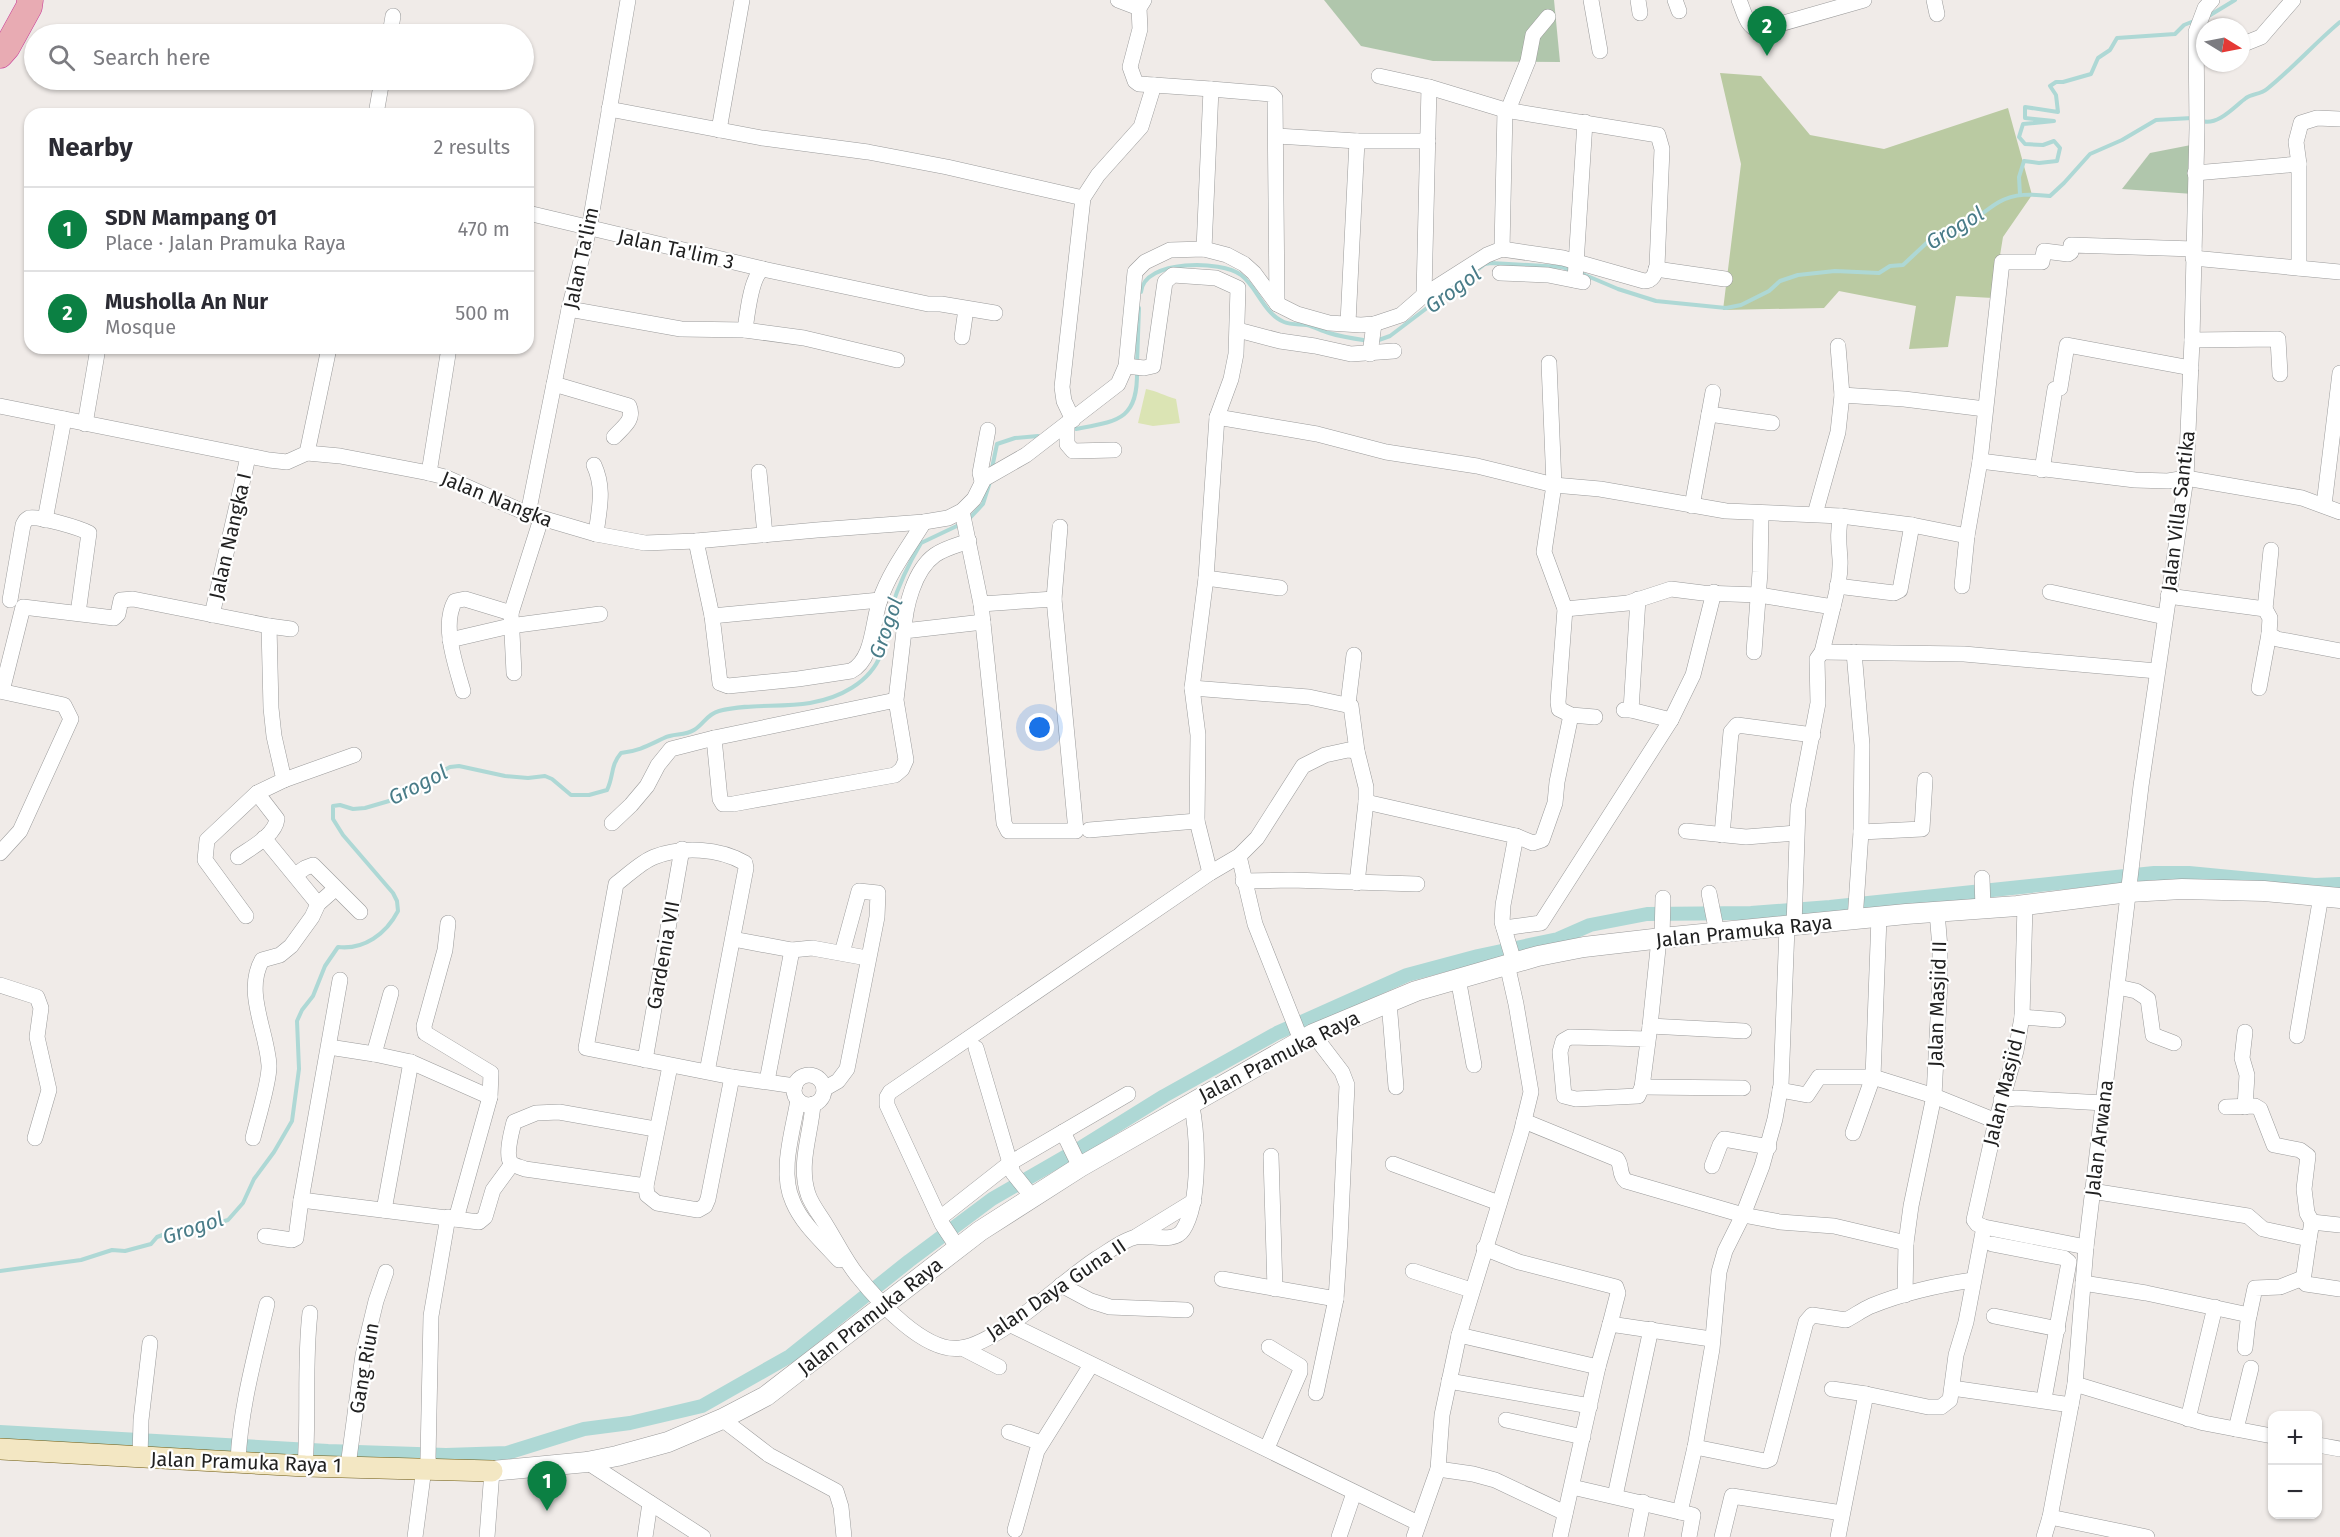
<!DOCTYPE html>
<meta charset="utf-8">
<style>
body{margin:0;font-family:"Fira Sans",sans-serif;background:#f7f7f7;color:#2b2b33}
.controls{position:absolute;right:18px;bottom:18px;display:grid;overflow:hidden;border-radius:12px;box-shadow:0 2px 4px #0004}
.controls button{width:54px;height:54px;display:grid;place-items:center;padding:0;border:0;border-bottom:2px solid #e1e1e2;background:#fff;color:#2b2b33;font:30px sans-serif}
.compass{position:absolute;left:2196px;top:18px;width:54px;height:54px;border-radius:50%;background:#fff;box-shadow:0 2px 4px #0004;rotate:100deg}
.you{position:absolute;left:1040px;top:728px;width:21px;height:21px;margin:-15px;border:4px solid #fff;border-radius:50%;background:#1a73e8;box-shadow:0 0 0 9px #1a73e833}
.badge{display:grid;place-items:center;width:39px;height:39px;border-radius:50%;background:#0b8043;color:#fff;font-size:20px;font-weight:700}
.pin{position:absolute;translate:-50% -50px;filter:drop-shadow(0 2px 3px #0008)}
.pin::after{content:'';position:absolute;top:32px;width:21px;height:18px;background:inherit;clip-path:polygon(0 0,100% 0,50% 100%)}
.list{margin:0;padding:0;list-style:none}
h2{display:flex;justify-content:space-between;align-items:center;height:78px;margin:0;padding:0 24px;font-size:26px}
h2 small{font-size:20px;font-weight:400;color:#7c7c81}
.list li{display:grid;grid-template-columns:39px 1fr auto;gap:18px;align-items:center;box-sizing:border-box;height:84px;padding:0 24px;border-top:2px solid #e1e1e2}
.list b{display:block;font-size:22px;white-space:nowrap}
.list p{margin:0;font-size:20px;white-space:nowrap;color:#7c7c81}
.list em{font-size:20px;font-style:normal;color:#7c7c81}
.icon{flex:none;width:33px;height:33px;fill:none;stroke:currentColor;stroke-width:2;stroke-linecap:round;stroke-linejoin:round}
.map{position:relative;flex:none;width:2340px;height:1537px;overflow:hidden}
.search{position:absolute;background:#fff;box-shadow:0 2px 4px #0004;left:24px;top:24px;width:510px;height:66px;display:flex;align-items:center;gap:15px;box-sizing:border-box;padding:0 21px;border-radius:33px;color:#7c7c81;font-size:22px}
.panel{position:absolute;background:#fff;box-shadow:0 2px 4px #0004;left:24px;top:108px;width:510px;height:246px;border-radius:18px}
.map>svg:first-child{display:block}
.grass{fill:#dbe4b4}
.forest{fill:#bacaa2}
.cemetery{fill:#b0c6ac}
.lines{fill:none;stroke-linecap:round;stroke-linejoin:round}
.stream{stroke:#aed8d5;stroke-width:4}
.canal{stroke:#aed8d5;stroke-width:14}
.minor-casing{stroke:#9b9b9b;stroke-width:16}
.tertiary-casing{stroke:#9b9b9b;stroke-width:21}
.secondary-casing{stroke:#6e5b12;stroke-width:22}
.trunk-casing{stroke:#c83b97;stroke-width:27}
.minor{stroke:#fff;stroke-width:15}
.tertiary{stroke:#fff;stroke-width:20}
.secondary{stroke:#f3e7c3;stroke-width:21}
.trunk{stroke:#e8abb3;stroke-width:26}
.labels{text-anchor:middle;stroke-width:4.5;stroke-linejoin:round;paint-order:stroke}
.street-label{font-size:20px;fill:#212121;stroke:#fff}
.water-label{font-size:21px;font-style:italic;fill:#497c88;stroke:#fff}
</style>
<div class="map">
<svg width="2340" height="1537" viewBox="0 0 2340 1537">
<rect width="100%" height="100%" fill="#f0ebe8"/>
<path class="grass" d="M1146,389C1157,391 1165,396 1176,399L1180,423L1153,426L1138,423Z"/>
<path class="forest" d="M1720,73L1761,76L1810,135L1884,149L2008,108L2032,195L2003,237L1993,298L1956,296L1948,347L1909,349L1916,306L1839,291L1824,308L1723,310L1741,164Z"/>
<g class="cemetery">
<path d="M1324,0H1554L1560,62L1433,61L1361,46Z"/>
<path d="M2196,144L2193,194L2122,189L2150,153Z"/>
</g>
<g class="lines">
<g class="stream">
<path d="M2207,17L2235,0"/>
<path d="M2202,121C2218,126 2234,107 2246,98C2252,94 2261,94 2267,89C2293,68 2315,43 2340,22"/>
<path d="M2020,195L2019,177L2024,161L2039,163L2057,161L2060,148L2054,141L2043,145L2025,144L2019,137L2023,124L2054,121L2025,118V107L2058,112L2056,95L2050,86L2056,82H2063L2091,74L2098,58L2110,50L2117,38L2175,34L2184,25L2194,21"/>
<path d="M1578,272L1618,289L1656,301L1726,308L1741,305L1769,291L1780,281L1798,275L1835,271L1879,273L1890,266L1903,265L1933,237C1959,238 1978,214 1999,202C2015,193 2032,194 2050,196L2064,183L2090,154L2122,140L2156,120L2192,118"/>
<path d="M1141,292C1144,259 1222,260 1241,275C1257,287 1264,314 1284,322C1291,325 1300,324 1307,325C1315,327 1321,331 1329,333C1342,337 1356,339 1369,341"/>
<path d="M1376,341L1390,336L1485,264L1491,263L1562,267L1571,270"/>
<path d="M1137,363L1139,308"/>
<path d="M1076,429C1118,421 1138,420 1137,371"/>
<path d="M992,468L997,444L1015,438L1038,436"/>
<path d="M968,520L983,504L990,482"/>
<path d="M0,1271L81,1260L112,1250L125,1251L151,1244L157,1237L168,1233L184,1229H196L228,1220L243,1203L254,1179L274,1152L292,1121L299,1069L297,1021L302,1010L313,996L325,966L338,947C364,950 386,934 398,911L397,901L393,893L343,835L333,819V806L340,805L353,809L365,808L389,801L426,784L435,775L450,767L459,766L505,776L528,778L545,776L552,779L571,795H589L607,790C614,776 610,766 621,753C639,751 649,745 664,738C673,733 685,736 694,730C704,724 707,714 719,711C749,703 780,708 810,703C839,698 870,683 881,654C886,640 887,624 891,609C898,587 909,563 921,543L961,524"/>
</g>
<path class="canal" d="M0,1432L328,1451L446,1455L507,1453L584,1429L630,1423L702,1406L790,1356L909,1261L992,1199L1082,1147L1164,1096L1277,1033L1407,975L1478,956L1558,939L1590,925L1647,914L1751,913L1830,907L2154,873H2189L2315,885L2340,884"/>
<defs>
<g id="minor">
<path d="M1118,0L1139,8"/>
<path d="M1144,0L1139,8L1140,29L1130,67L1135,81L1139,84L1154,85L1211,89"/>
<path d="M1591,0L1600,51"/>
<path d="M1638,0L1640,13"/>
<path d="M1675,0L1679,11"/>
<path d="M1739,0C1744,11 1746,27 1759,30L1864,0"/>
<path d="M1934,0L1937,14"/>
<path d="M390,34L393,16"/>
<path d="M2241,45L2261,37L2293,0"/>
<path d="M609,109L762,138L868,152L947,167L1083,198"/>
<path d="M1508,110L1528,61L1533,35L1548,17"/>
<path d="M376,114L382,80"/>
<path d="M719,130L742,0"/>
<path d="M1277,136L1357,141H1428"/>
<path d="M2299,164L2296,142L2301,123L2317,118L2340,119"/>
<path d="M2195,173L2299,164V268"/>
<path d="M528,213L763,269L928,304H941L995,313"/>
<path d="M1204,249L1211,89L1271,94L1275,98L1277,304"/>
<path d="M1502,249L1505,110"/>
<path d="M2193,258L2340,272"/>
<path d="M1656,269L1725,279"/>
<path d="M1500,273L1548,275L1583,282"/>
<path d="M1575,280L1585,122"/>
<path d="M1424,295L1429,87"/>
<path d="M569,309L681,329L745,330L804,338L897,360"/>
<path d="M1348,323L1357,141"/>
<path d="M745,330C747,316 751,276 763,269"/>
<path d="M1238,330L1280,341L1315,346L1351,354L1394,351"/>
<path d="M962,337L966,309"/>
<path d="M2192,340L2278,339L2280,374"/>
<path d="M1370,354L1374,324"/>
<path d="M1549,363L1554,485L1544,552L1565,609L1558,702L1559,709L1571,715L1595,717"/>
<path d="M1126,366L1144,368L1153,366L1165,282L1173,275L1216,278L1238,288L1236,354L1231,379L1217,417L1206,578L1192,688L1198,735L1197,821L1210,873"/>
<path d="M554,384L629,406C635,420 623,427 614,437"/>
<path d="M1842,395L1904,399L1985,409"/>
<path d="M0,406L269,460L287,462L307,453L340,456L429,473L445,477L528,514L596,534L645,543L696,541L817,530L924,522L948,518L962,511L974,499L984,479L1026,455L1118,384L1126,366L1135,272L1145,262L1170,250L1204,249L1227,255L1244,264L1254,273L1277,304L1297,314L1329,323L1361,325L1374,324L1401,315L1424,295L1487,255L1502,249L1563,258L1644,281C1653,281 1655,274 1657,266L1662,149L1658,135L1505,110L1429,87L1379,76"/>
<path d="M1709,414L1772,423"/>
<path d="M1217,417L1317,434L1386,452L1477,466L1554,485L1600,489L1726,511L1841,516L1912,525L1967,536"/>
<path d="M1073,420L1064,401L1062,387L1083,198L1098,175L1141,127L1154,85"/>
<path d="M85,424L98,348"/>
<path d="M1067,424V444L1073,451L1114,450"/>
<path d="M307,453L329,348"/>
<path d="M1980,461L2135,480L2168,481L2186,478L2302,498L2340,512"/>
<path d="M594,465C605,489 599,509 596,534"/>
<path d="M2042,470L2055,389L2060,388L2067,345L2191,368"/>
<path d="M759,472L765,535"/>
<path d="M429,473L449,348"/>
<path d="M982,481L980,473L988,430"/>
<path d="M2324,505L2340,373"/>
<path d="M1692,506L1713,392"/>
<path d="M962,511L981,604L1004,823L1008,831H1076L1054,599L1060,527"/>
<path d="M528,514L569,309L589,229L628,0"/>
<path d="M1815,514L1838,432L1842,395L1838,346"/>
<path d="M45,520L64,419"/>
<path d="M696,541L712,616L720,683L728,686L798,679L851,671C874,659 872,622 880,600C890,571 908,548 924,522"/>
<path d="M1206,578L1280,588"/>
<path d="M1837,586L1894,593L1900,590L1912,525"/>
<path d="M1962,586L1967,536L1980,461L2002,262H2042L2044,251L2068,254L2071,252V245L2194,249"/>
<path d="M2050,592L2165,617"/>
<path d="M2168,596L2265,609L2270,618L2269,634L2277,639L2340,651"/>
<path d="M10,600L23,525C25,521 25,520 29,518C40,516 80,528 89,533L79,606"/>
<path d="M981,604L1054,599"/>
<path d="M1565,609L1628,603L1671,589L1703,593L1759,595L1833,607C1837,592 1841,575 1840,559C1839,545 1837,531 1841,516"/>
<path d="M2265,609L2271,550"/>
<path d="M212,615L248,457"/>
<path d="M712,616L880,600"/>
<path d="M904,631C905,607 914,570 935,555C945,548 958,545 969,541"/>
<path d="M450,640L510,626L600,614"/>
<path d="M1754,652L1760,572L1761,514"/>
<path d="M1822,652L1964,654L2157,671"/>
<path d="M1854,652L1862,745L1861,832L1855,920"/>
<path d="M514,673L511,613L541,519"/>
<path d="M1192,688L1309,697L1351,706L1357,751L1366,787V802L1357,883"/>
<path d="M2259,688L2269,634"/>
<path d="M0,691L64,705L71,719L20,831L0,853"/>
<path d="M2,691L23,607L114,618L118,614L121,600L133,599L269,626L291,629"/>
<path d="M463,691C456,666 441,625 455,601L465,599L511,613"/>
<path d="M896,700L714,738L720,799L723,804H733L895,775L902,769L906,760L896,700L904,631L983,622"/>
<path d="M1348,704L1354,655"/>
<path d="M1624,710H1631L1671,720"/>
<path d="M1631,710L1638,599"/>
<path d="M284,780L354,755"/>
<path d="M1366,802L1516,836L1503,905L1502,922L1514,962"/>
<path d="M612,823L631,805L647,786L658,765L671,749L714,738"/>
<path d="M1089,830L1197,821"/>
<path d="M1686,831L1746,837L1796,833"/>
<path d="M1861,832L1922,829L1925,780"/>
<path d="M1722,835L1731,732L1737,725L1813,735"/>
<path d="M1516,836L1533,843L1542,840L1555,803L1557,782L1571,715"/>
<path d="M264,838L318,904"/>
<path d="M1239,856L1255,924L1301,1040"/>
<path d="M238,857C250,848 275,836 277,819L257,793L284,780L274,736L271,708L269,626"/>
<path d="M295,875L305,868L313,865L360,912"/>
<path d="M1982,878L1983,908"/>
<path d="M1243,881L1291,880L1417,884"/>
<path d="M1709,893L1717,933"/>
<path d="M2025,905L2022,1017L2016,1051L1996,1121L1974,1220L1977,1224L1984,1227L2086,1247"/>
<path d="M246,916L205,860L207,840L257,793"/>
<path d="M448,923L445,950L424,1026L425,1033L491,1073L490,1097L456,1219"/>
<path d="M1794,926L1798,808L1818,703L1817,659L1822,652L1833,607"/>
<path d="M1504,928L1541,923L1671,720L1693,675L1714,592"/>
<path d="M1662,938L1663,898"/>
<path d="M733,939L792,950"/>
<path d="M1458,978L1474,1065"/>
<path d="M340,980L301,1200L479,1222L485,1217L493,1190L512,1164"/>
<path d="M0,985L37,997L41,1008L37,1037L49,1090L35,1138"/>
<path d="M2118,987L2136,991L2148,999L2153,1035L2174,1043"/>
<path d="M1389,1002L1396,1087"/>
<path d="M2022,1017L2058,1020"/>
<path d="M1650,1026L1744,1031"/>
<path d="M1313,1034L1342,1072L1347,1085L1340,1239L1336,1299L1316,1393"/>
<path d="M2297,1036L2321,896"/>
<path d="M1648,1039L1570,1037L1563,1041L1560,1052L1564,1096L1576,1099L1638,1096L1642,1087L1650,1026L1659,939"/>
<path d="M329,1047L374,1054L411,1062L490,1097"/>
<path d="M976,1048L1013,1173L1033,1198"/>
<path d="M374,1054L391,993"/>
<path d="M645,1060L682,849"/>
<path d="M670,1066L646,1186L647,1195L657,1203L698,1210L705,1206L708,1199L732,1077"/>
<path d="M707,1072L746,868L745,863C719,848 682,846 654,857C641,862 627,876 616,884L586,1048L732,1077L795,1086"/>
<circle cx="809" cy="1090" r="15"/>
<path d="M767,1081L792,950L812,948L867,958"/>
<path d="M1642,1087L1743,1088"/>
<path d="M824,1089L838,1081L847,1069L877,917L878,893L859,891L842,953"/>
<path d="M1780,1090L1807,1095L1819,1077H1873L1934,1096L1996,1121"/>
<path d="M798,1100C793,1131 779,1172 793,1202C802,1224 823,1242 839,1260"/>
<path d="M2001,1100L2016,1098L2104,1103"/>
<path d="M813,1104C811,1134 798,1164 808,1194C811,1204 820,1215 826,1225C836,1241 845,1260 857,1275C877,1300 925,1354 961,1348C1000,1342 1061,1282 1096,1259C1108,1252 1122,1240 1136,1237C1150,1234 1174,1244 1183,1230C1201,1202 1198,1134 1191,1102"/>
<path d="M2226,1107L2255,1106L2260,1109L2274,1145L2300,1150L2308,1156L2304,1189L2307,1213L2312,1222L2309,1239"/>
<path d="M2245,1107L2247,1075L2242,1058L2245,1032"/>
<path d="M1524,1121L1617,1159C1623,1167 1618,1174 1626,1181L1743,1215L1780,1222L1834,1226L1906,1243"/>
<path d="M1063,1132L1080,1167"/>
<path d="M1853,1133L1873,1077L1879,917"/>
<path d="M253,1138C257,1121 270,1080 269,1065C267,1031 244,992 262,960L280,955L291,946L312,917L318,904L335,889"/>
<path d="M1271,1156L1275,1289"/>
<path d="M1393,1164L1499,1203"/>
<path d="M1712,1166L1720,1145L1724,1139L1769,1147"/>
<path d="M646,1186L525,1169C521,1167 514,1166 511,1163C505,1155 512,1130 514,1122L536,1113L559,1112L655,1129"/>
<path d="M2092,1191L2248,1216L2263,1229L2309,1239L2303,1281L2306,1284L2340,1289"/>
<path d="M384,1210L411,1062"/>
<path d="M940,1218L1010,1163L1128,1094"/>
<path d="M2312,1222L2340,1225"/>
<path d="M265,1236L292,1240L296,1238L301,1200"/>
<path d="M1137,1236L1194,1201"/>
<path d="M1992,1244L2064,1258L2069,1262L2044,1399"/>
<path d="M958,1248L942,1224L887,1105V1097L890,1092L1210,873L1239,856L1257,838L1303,766L1325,755L1348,750L1357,751"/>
<path d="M1484,1248L1519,1262L1616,1287L1618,1293L1610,1324"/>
<path d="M1413,1271L1471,1290"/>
<path d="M1222,1279L1336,1299"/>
<path d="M2083,1283L2146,1293L2249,1315"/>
<path d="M1061,1285L1091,1301L1110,1307L1186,1310"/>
<path d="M1905,1295L1906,1243L1911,1206L1934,1096L1940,981V948L1937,912"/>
<path d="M1994,1316L2058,1329"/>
<path d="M1009,1324L1418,1523"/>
<path d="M1459,1335L1598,1367"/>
<path d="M962,1348L999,1367"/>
<path d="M2245,1348L2248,1321L2255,1288L2280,1287L2303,1278"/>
<path d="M1449,1381L1590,1406"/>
<path d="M2075,1384L2204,1423L2272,1436"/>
<path d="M1952,1388L2071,1405"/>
<path d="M1832,1389L1866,1394"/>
<path d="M722,1419L769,1455L836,1491L841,1507L844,1537"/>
<path d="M2188,1419L2215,1307"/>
<path d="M1506,1420L1583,1437"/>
<path d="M2236,1429L2251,1368"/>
<path d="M1009,1432L1041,1443"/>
<path d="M2318,1445L2340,1449"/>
<path d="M1695,1447L1765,1461L1770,1459L1806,1322L1812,1315L1846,1320C1854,1316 1862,1310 1871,1306C1903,1293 1938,1285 1973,1280"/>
<path d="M1267,1448L1300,1372V1366L1269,1347"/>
<path d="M140,1458L141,1420L150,1343"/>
<path d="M238,1462C240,1409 255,1356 267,1304"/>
<path d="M587,1462L703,1537"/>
<path d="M305,1466C309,1415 304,1364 310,1313"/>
<path d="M348,1466L363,1355L376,1301L386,1272"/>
<path d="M430,1469L428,1458L431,1316L448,1217"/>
<path d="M1438,1469L1473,1474L1495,1480L1565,1513"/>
<path d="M1572,1487L1693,1515L1689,1537"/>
<path d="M1615,1496L1651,1329"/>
<path d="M1680,1512L1695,1447L1712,1349L1719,1272L1725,1251L1743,1215L1762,1166L1775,1119L1781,1085L1787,927"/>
<path d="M2050,1517L2147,1537"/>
<path d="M1015,1530L1037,1451L1091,1365"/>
<path d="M415,1537L424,1468"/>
<path d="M487,1537L492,1471"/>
<path d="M645,1537L650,1503"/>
<path d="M1339,1537L1354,1493"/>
<path d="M1414,1537L1438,1469L1442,1415L1459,1335L1521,1133L1531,1092L1516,1004L1507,964"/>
<path d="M1560,1537L1598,1367L1610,1324L1711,1339"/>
<path d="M1636,1537L1643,1502"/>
<path d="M1722,1537L1732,1496L1842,1513"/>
<path d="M1838,1537L1866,1394L1928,1407H1941L1950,1400L1956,1355L1966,1322L1984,1227"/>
<path d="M2044,1537L2050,1517L2075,1384L2086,1247L2141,786L2186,478L2192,340L2197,128L2196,32L2205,8L2212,0"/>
</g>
<path id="tertiary" d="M492,1471L587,1462L617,1456L668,1442L722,1419L766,1396L980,1231L1080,1167L1313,1034L1416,991L1538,956L1584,947L1662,938L1906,914L2017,906L2129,892L2182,889L2264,891L2340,898"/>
<path id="secondary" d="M0,1449L305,1466L492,1471"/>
<path id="trunk" d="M0,55L7,47L29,7L30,0"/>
</defs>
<use href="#minor" class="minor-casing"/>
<use href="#tertiary" class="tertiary-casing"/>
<use href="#secondary" class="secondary-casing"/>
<use href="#trunk" class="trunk-casing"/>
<use href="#minor" class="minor"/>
<use href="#tertiary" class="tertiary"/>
<use href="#secondary" class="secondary"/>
<use href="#trunk" class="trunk"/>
</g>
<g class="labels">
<g class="street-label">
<text transform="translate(676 249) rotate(13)" y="7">Jalan Ta'lim 3</text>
<text transform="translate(581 258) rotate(-78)" y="7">Jalan Ta'lim</text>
<text transform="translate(497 499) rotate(22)" y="7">Jalan Nangka</text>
<text transform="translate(2178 511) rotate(-83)" y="7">Jalan Villa Santika</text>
<text transform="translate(230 536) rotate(-77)" y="7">Jalan Nangka I</text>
<text transform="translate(1744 931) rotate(-6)" y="7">Jalan Pramuka Raya</text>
<text transform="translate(663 955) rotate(-80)" y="7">Gardenia VII</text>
<text transform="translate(1937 1004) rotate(-88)" y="7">Jalan Masjid II</text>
<text transform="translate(1279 1056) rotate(-27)" y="7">Jalan Pramuka Raya</text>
<text transform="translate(2004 1087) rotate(-76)" y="7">Jalan Masjid I</text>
<text transform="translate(2099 1138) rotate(-83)" y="7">Jalan Arwana</text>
<text transform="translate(1056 1289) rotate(-34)" y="7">Jalan Daya Guna II</text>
<text transform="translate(870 1316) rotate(-38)" y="7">Jalan Pramuka Raya</text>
<text transform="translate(364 1368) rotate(-80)" y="7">Gang Riun</text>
<text transform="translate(246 1462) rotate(2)" y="7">Jalan Pramuka Raya 1</text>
</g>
<g class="water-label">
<text transform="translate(1955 228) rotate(-31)" y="7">Grogol</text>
<text transform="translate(1453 290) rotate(-36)" y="7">Grogol</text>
<text transform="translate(886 628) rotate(-71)" y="7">Grogol</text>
<text transform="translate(418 785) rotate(-27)" y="7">Grogol</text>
<text transform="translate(193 1228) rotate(-18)" y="7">Grogol</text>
</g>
</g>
</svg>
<div class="controls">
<button>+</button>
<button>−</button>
</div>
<svg class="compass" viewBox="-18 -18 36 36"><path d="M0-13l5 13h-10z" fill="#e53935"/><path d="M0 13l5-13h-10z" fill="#7c7c81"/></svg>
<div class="you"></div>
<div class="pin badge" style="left:547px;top:1511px">1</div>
<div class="pin badge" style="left:1767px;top:56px">2</div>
<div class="search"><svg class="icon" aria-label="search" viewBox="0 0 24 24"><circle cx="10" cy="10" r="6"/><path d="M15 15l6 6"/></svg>Search here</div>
<section class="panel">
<h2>Nearby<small>2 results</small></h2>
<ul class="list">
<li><span class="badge">1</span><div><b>SDN Mampang 01</b><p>Place · Jalan Pramuka Raya</p></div><em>470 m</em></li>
<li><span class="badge">2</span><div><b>Musholla An Nur</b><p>Mosque</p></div><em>500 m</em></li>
</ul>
</section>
</div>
